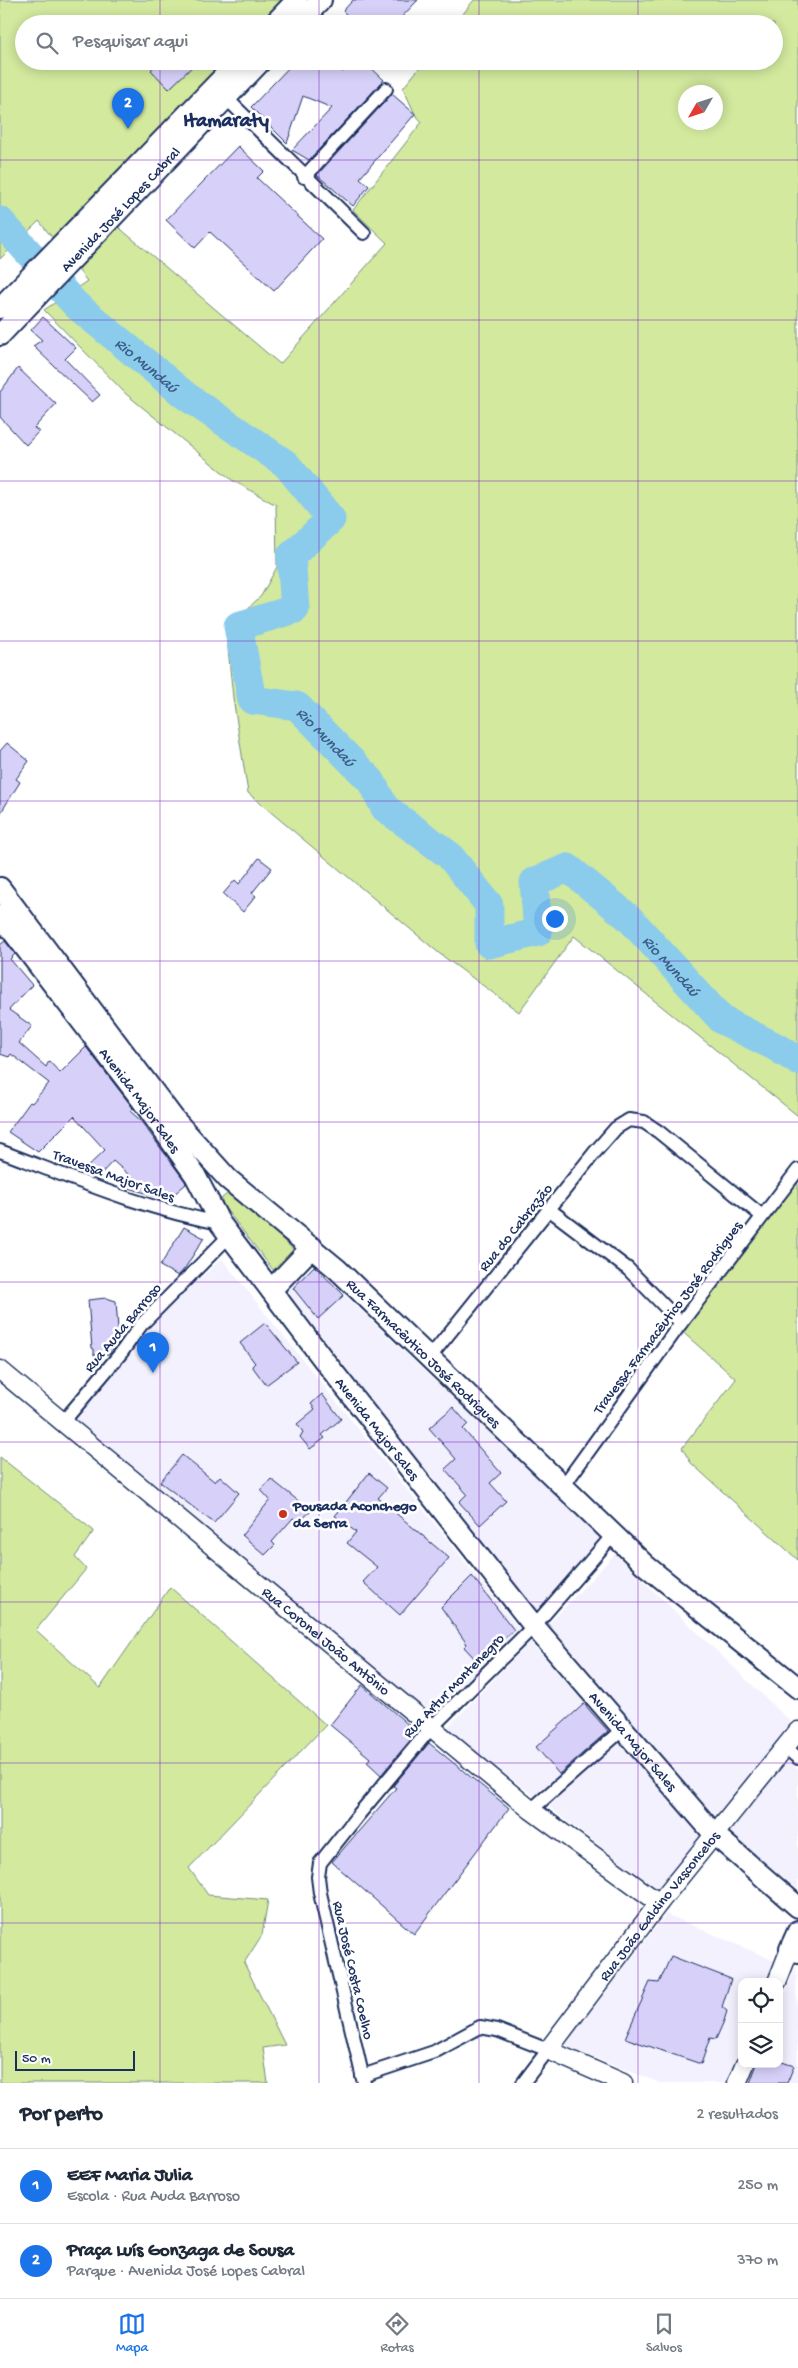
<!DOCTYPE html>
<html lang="pt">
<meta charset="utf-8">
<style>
body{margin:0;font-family:"Gochi Hand",sans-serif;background:#f6f6f7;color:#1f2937}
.controls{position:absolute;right:15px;bottom:15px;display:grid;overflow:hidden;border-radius:10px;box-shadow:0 2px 12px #0003}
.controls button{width:45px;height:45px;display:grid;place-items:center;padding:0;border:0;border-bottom:1px solid #e0e1e3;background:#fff;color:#1f2937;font:25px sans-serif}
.compass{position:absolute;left:678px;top:85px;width:45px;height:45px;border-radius:50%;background:#fff;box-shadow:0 2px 12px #0003;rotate:231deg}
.scale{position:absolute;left:15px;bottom:12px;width:120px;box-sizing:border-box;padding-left:5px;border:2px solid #1b2f5e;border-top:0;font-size:14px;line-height:18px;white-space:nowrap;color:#1b2f5e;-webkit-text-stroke:4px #fff;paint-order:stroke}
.you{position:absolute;left:554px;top:918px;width:18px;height:18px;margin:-12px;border:4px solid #fff;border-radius:50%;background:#1a73e8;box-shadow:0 0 0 8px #1a73e833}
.badge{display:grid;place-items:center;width:32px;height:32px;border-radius:50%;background:#1a73e8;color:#fff;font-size:16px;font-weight:700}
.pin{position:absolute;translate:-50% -41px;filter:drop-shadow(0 1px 2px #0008)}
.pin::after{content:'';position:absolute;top:26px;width:18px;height:15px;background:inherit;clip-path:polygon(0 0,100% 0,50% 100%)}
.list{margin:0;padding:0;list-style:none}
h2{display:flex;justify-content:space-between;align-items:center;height:65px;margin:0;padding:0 20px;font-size:21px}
h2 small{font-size:16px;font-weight:400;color:#747a83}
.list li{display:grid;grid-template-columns:32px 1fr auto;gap:15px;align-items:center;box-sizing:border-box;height:75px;padding:0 20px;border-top:1px solid #e0e1e3}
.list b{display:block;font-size:19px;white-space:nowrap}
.list p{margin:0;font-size:16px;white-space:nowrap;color:#747a83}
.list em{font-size:16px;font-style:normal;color:#747a83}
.icon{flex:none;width:28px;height:28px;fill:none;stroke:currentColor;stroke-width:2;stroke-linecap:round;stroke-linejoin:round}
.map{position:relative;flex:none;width:798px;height:2083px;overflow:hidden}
.search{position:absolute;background:#fff;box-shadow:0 2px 12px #0003;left:15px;right:15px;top:15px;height:55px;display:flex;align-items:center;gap:12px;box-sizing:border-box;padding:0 18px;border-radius:28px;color:#747a83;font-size:19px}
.sheet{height:215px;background:#fff}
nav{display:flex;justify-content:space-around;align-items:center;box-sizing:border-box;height:70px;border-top:1px solid #e0e1e3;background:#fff;font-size:14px;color:#747a83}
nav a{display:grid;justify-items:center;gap:2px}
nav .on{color:#1a73e8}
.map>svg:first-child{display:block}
.built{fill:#f3f1fe}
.green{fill:#d2e99e;stroke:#768c7e;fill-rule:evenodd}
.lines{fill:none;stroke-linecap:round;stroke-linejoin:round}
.river{stroke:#8bcbec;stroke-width:29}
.building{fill:#d7d1fa;stroke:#1b2f5e}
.street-casing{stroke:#1b2f5e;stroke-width:16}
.secondary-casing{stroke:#1b2f5e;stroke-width:21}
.primary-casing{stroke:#1b2f5e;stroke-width:24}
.street{stroke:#fff;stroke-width:12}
.secondary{stroke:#fff;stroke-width:18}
.primary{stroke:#fff;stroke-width:20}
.grid{fill:none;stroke:#7b2cbf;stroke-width:1;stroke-opacity:0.55}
.poi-dot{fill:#c8321e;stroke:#fff;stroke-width:2}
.labels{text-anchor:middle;stroke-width:5;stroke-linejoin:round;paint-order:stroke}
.street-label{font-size:15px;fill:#1b2f5e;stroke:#fff}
.poi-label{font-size:15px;font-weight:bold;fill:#1b2f5e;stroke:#fff;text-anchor:start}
.water-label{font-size:16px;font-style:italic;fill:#3d5e89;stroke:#fff}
.district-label{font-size:20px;font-weight:bold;fill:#1b2f5e;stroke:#fff}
</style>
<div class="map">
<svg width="798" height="2083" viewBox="0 0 798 2083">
<rect width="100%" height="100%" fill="#fff"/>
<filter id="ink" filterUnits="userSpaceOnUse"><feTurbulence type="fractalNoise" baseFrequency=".02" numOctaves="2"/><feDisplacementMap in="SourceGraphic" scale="10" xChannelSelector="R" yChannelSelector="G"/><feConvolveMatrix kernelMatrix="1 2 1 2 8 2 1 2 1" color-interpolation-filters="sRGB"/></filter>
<g filter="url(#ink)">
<g class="built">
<path d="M222,1259L519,1629L429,1716L69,1419L133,1339Z"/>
<path d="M314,1266L600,1538L536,1611L285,1290Z"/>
<path d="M615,1554L792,1723L715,1820L545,1628Z"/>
<path d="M530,1642L704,1834L658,1890L446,1729Z"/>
<path d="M787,1760L798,1769V1889L728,1834Z"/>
<path d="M666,1914L775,1961L767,1982H742V2046L728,2083H660L564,2046Z"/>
<path d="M796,1967L798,2083H748L755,2064H779V2008Z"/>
</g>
<g class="green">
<path d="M0,0H284L262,24H24V61H229L96,208L280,364L387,243L353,210L422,122L415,114L403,88L425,61H774V24H455L474,0H798V1116L574,936L519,1012L440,954L248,793L233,698L226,629L261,596L277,567L276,505L232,480L126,394L44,310L87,281L39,221L0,259ZM686,92H716V122H686Z"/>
<path d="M798,1171V1560L691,1463L682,1448L736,1379L678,1328Z"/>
<path d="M227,1194L234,1195L295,1251L274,1271L225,1208L222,1202V1198Z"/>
<path d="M0,1457L94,1531L75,1557L86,1569L36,1630L100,1688L170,1587L326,1725L189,1868L208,1895L268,1900L262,1935L244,1963L285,2045L263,2048L268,2083H0Z"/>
</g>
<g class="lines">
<path class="river" id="s1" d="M0,221L76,305L186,396L286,464L331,519L291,556L295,609L238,626L252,700L297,706L371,781L385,808L449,855L489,905V944L538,932L534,882L568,868L629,918L722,1020L776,1047L798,1061"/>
</g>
<g class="building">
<path d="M353,0H418L395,24H355L343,11Z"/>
<path d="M159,61H198L169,89L151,70Z"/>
<path d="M295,61H332L343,72L353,61H364L384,80L309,160L292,150L332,108L303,96L287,143L251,107Z"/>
<path d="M392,94L415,114L360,178L369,186L353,206L317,175Z"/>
<path d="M238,146L264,171L257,178L322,239L274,291L210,232L195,248L166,220Z"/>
<path d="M43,317L76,348L65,359L100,395L92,402L33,346L42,340L31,330Z"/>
<path d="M18,368L56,404L34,428L39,431L26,445L0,417V392Z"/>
<path d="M7,743L29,761L16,779L20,782L0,814V751Z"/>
<path d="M259,858L272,868L252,893L256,896L243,912L223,894L235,880L239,884Z"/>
<path d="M5,941L15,954L10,959L32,985L9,1010L32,1026L19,1043L46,1067L49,1061L60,1073L86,1047L133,1108L130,1111L140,1120L185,1181L186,1184L173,1195L167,1193L162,1198L129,1188L136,1181L113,1161L98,1177L84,1170L105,1150L74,1116L38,1152L8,1132L30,1102L32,1103L49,1083L11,1054L9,1057L0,1054V945Z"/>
<path d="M184,1227L204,1238L185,1268L178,1276L160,1266Z"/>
<path d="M314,1266L344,1295L318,1319L293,1288Z"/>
<path d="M106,1298L116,1301L119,1342L109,1354L94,1355V1349L92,1348L88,1300Z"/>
<path d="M265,1323L297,1362L266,1385L252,1366L255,1363L240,1343Z"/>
<path d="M322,1394L341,1419L322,1435L325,1438L310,1449L300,1437L303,1432L297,1424L315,1409L311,1404Z"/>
<path d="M453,1407L468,1424L463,1429L501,1473L490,1483L506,1501L480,1525L459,1502L467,1494L445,1469L456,1459L429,1428Z"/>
<path d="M182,1455L215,1482L220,1476L239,1493L214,1523L160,1482Z"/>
<path d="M369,1473L387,1488L378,1498L449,1558L400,1615L363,1582L377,1567L347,1543L356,1532L335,1516Z"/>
<path d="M271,1479L311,1511L299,1522L293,1518L272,1542L275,1545L265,1555L242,1535L270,1500L261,1490Z"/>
<path d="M472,1576L514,1630L478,1662L464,1647L467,1644L441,1607Z"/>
<path d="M362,1685L417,1732L381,1775L367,1762L370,1758L330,1725Z"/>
<path d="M584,1704L608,1731L559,1774L536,1747Z"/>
<path d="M429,1743L509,1808L414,1934L332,1862L396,1788L393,1786Z"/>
<path d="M671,1956L731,1979L722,2007L727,2011L724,2021L716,2039L710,2038L701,2064L625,2038L650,1982L659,1983Z"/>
<path d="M779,2061L794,2066L787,2083H750L757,2064H779Z"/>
</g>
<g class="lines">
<defs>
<g id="street">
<path d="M222,94L364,233"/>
<path d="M304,177L386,89"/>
<path d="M0,1151C72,1178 144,1209 220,1223"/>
<path d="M550,1210L628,1269L681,1323"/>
<path d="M430,1357L595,1152L616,1128L629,1120L644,1122L659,1132L762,1216"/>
<path d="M63,1422L121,1353L141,1325L229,1236"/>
<path d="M564,1485L681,1323L798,1170"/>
<path d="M785,1747L798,1758"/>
<path d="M531,1810L623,1729"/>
<path d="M362,2076L434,2052L480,2027L497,2030L548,2050L523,2083"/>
<path d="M364,2083L320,1893L318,1877L320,1863L359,1814L431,1728L534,1626L614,1534"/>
</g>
<g id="secondary">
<path id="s2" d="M0,1370L531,1810L659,1903"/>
<path d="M777,1982L790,1949"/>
<path id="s3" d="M623,2083L548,2050L659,1903L798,1731"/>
<path d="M737,2083L745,2064"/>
</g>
<g id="primary">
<path d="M274,24L297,0"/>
<path d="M298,24L321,0"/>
<path d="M0,308L239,61"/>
<path id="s4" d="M0,335L261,61"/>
<path id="s5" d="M0,888L174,1119L228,1179L337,1269L645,1565L798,1688"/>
<path id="s6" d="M0,915L141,1099L195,1175L220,1223L323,1359L534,1626L715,1835L798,1907"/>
<path d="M271,1290L312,1247"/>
<path d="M798,1931L790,1949L798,1952"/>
</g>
</defs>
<use href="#street" class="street-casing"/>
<use href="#secondary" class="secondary-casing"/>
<use href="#primary" class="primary-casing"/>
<use href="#street" class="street"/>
<use href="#secondary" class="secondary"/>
<use href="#primary" class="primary"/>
</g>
</g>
<path class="grid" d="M160,0V24M319,0V24M479,0V24M638,0V24M160,61V2083M319,61V2083M479,61V2083M638,61V2083M0,160H798M0,320H798M0,481H798M0,641H798M0,801H798M0,961H798M0,1122H798M0,1282H798M0,1442H798M0,1602H798M0,1763H798M0,1923H798"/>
<circle class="poi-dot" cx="283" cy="1514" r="5"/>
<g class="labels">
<g class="street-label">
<text dy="5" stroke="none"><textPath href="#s4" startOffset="174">Avenida José Lopes Cabral</textPath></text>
<text dy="5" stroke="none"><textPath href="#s6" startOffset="232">Avenida Major Sales</textPath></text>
<text transform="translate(114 1175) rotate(20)" y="5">Travessa Major Sales</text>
<text transform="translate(515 1227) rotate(-51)" y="5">Rua do Cabrazão</text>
<text transform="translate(667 1317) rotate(-53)" y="5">Travessa Farmacêutico José Rodrigues</text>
<text transform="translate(122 1327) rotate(-50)" y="5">Rua Auda Barroso</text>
<text dy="5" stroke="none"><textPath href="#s5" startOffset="632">Rua Farmacêutico José Rodrigues</textPath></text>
<text dy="5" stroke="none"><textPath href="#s6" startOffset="638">Avenida Major Sales</textPath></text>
<text dy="5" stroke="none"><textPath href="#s2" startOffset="424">Rua Coronel João Antônio</textPath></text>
<text transform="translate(453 1685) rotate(-46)" y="5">Rua Artur Montenegro</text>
<text dy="5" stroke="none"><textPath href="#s6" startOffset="1042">Avenida Major Sales</textPath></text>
<text dy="5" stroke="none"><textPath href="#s3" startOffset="264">Rua João Galdino Vasconcelos</textPath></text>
<text transform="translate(354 1970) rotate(77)" y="5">Rua José Costa Coelho</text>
</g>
<g class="poi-label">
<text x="293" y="1510">Pousada Aconchego<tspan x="293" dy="17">da Serra</tspan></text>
</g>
<g class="water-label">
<text dy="6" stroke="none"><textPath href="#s1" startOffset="206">Rio Mundaú</textPath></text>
<text dy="6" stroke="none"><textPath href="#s1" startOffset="778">Rio Mundaú</textPath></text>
<text dy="6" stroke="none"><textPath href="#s1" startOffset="1334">Rio Mundaú</textPath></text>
</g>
<g class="district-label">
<text x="226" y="126">Itamaraty</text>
</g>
</g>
</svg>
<div class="controls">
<button><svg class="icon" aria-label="locate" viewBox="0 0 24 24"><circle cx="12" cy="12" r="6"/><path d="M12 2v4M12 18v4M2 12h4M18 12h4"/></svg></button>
<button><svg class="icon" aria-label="layers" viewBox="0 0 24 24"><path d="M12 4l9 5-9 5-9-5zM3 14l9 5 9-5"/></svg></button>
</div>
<svg class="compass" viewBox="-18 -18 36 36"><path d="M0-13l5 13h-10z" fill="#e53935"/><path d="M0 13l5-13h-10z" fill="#747a83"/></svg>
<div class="scale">50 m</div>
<div class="you"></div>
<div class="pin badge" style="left:153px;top:1373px">1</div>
<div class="pin badge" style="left:128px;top:129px">2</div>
<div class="search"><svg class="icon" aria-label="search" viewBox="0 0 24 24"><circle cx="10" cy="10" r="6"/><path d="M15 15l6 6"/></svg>Pesquisar aqui</div>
</div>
<section class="sheet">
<h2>Por perto<small>2 resultados</small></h2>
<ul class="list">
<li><span class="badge">1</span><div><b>EEF Maria Julia</b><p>Escola · Rua Auda Barroso</p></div><em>250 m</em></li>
<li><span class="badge">2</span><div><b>Praça Luís Gonzaga de Sousa</b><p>Parque · Avenida José Lopes Cabral</p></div><em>370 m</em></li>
</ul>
</section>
<nav>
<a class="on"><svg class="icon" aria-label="map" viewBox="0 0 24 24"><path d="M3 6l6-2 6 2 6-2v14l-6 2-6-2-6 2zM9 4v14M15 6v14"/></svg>Mapa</a>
<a><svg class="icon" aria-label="directions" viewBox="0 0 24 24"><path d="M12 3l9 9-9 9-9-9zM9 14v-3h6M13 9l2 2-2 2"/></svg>Rotas</a>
<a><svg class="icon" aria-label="saved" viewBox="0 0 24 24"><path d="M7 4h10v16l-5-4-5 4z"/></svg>Salvos</a>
</nav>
